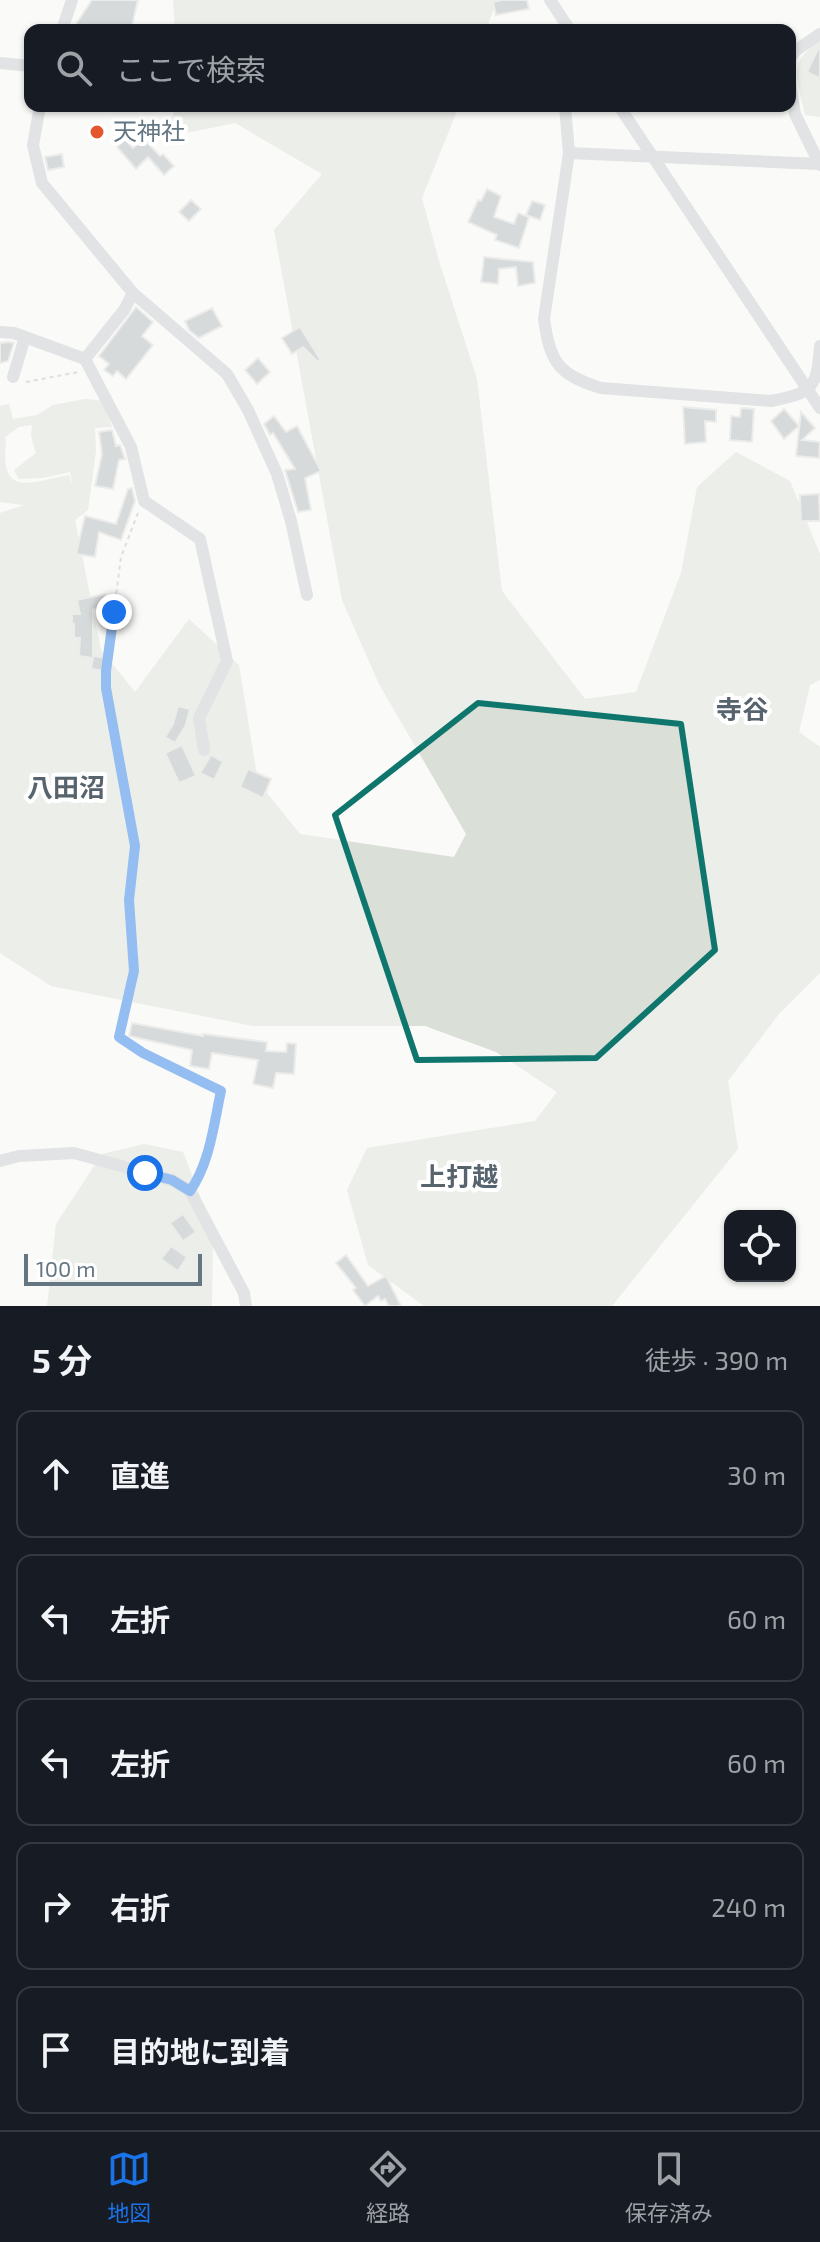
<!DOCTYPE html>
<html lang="ja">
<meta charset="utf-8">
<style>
body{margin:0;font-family:"Exo 2","Noto Sans JP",sans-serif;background:#20242c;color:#f1f3f6}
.controls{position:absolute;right:24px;bottom:24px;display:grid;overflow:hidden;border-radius:16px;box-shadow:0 2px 6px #0004}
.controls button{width:72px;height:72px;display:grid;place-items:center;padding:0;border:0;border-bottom:2px solid #363941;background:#171b24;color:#f1f3f6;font:40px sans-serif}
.scale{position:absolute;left:24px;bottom:20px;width:178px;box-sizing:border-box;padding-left:8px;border:4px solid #657683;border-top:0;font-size:22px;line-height:28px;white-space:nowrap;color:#657683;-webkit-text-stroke:6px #fff;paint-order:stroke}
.stop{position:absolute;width:24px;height:24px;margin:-18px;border:6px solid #1a73e8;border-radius:50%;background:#fff}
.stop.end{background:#1a73e8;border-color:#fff;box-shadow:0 2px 8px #0008}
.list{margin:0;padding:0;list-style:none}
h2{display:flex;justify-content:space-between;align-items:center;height:104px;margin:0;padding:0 32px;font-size:34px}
h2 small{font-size:26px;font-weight:400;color:#9ea1a6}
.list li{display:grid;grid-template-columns:52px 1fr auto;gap:24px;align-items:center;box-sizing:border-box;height:128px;margin:0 16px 16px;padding:0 16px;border:2px solid #363941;border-radius:16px}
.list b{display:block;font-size:30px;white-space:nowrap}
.list em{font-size:26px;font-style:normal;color:#9ea1a6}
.icon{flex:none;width:44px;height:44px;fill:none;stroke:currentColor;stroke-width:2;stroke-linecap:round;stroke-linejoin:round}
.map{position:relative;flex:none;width:820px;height:1306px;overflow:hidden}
.search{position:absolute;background:#171b24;box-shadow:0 2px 6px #0004;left:24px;right:24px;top:24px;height:88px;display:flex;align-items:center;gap:20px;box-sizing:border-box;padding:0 28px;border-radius:16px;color:#9ea1a6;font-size:30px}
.sheet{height:824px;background:#171b24}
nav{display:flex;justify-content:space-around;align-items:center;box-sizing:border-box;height:112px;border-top:2px solid #363941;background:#171b24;font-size:22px;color:#9ea1a6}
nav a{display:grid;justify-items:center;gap:4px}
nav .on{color:#1a73e8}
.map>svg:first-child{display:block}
.green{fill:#dadfd7;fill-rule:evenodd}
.building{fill:#aab3b9;stroke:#dcdcda;stroke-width:2}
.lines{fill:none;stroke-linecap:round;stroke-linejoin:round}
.path{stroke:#bbbfc2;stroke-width:2;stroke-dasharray:4 4;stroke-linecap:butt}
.minor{stroke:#c3c8cc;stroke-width:12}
.route{stroke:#1a73e8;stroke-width:10}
.marked{fill:none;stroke:#0f766e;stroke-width:6;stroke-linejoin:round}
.poi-dot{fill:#e4572e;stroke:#fff;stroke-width:3}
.labels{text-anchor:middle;stroke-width:8;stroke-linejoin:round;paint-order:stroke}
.poi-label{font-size:24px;fill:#657683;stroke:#fff;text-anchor:start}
.neighbourhood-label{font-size:26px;font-weight:bold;fill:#57646e;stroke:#fff}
</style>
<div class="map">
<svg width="820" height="1306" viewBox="0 0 820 1306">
<rect width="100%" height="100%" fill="#fafaf8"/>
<g class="green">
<path d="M173,0H497L486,30H175Z"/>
<path d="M820,40V117L805,115C798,77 785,66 820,40Z"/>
<path d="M176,106H459L422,198L439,261L477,379L502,591L585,699L636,692L681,573L697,487L736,452L790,481L820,554V680L810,685L799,732L820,747V973L779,1014L728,1081L738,1149L612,1306H424L368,1265L347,1190L367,1148L535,1121L557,1092L496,1052L425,1026H253L51,986L0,953V513L24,505L0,502V406L9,404L13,419L37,415L53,405L85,399L103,401L112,427L95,428L96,451L88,510L75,520L101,650L135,692L189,619L239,665L258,782L300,834L454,857L466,834L379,684L342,600L274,230L322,174L235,123L166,137ZM32,425L31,436L36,453L14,470L19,479L43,478L70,472L73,487L69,475C26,483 0,498 6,439L4,438L19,427Z"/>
<path d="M144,1144L183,1152L213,1230L212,1306H47L56,1224L102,1154Z"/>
</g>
<g class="building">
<path d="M92,0H138L131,30H72Z"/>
<path d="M502,0H527L529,9L496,15L493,2Z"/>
<path d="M820,45V78L807,72Z"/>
<path d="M143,138L160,156L163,154L174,166L164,175L148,157L136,169L117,147L125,139L133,148Z"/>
<path d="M62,154L64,167L48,170L45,157Z"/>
<path d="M487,189L501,196L494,217L514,224L518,213L529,217L519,248L495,240L497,235L468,222L478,200L481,201Z"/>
<path d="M191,200L201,209L189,221L179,212Z"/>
<path d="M532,201L545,205L540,220L526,215Z"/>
<path d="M484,257L533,262L535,283L518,286L516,267L499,269L498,284L481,282Z"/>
<path d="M136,307L153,322L142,336L153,345L126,379L117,371L113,376L104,370L109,364L99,356Z"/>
<path d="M212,308L222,326L199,338L189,330L185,321Z"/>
<path d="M300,327L320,359L318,362L303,347L292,354L282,338Z"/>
<path d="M8,342L14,343L8,361L0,363V343Z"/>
<path d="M258,358L270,372L257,384L245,370Z"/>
<path d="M683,407L716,410V422L705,421L706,442L685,444Z"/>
<path d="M741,408L754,409L752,442L730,440L731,416L740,417Z"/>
<path d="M784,409L799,426L784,439L771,421Z"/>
<path d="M801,412L815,428L802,440L820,442L819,458L796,456Z"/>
<path d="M274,416L286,432L297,426L321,471L305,478L311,510L298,512L285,470L295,469L273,433L270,435L264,424Z"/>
<path d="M112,430L116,446L120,445L125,459L119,460L113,489L95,486L102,454L99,432Z"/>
<path d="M132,488L135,501L121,540L99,532L95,557L76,554L85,516L116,524L128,489Z"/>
<path d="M819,494L820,521H801L800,495Z"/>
<path d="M105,594L107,604L93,610V656L106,658L105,671L91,669L93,658L79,656L80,638H74V624L72,623V614H80L77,600Z"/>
<path d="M178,706L190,709L186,725L175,743L165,737L173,724Z"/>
<path d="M182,745L196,776L179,783L165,753Z"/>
<path d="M211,755L223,762L214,780L200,773Z"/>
<path d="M248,769L271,779L263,798L240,787Z"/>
<path d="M132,1023L203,1036V1034L267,1042L266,1051L286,1052L287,1043L296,1044L294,1074L276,1073L273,1088L253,1084L258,1060L212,1053L209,1069L190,1066L192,1050L129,1036Z"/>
<path d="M183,1214L196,1232L183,1241L170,1223Z"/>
<path d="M171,1246L187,1257L178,1271L161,1259Z"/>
<path d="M346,1255L368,1286L386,1276L401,1306H389L385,1299L381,1301L378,1296L365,1306L353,1290L356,1288L336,1263Z"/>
</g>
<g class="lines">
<g class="path">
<path d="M26,382L78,372"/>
<path d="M138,513L121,557L106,671V688L135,846L129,900L134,971L119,1037L143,1053L221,1091L209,1142L197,1180"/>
</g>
<g class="minor">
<path d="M550,0L570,30"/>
<path d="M62,30L72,0"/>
<path d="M790,58L795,51L820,34"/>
<path d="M0,63L30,66"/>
<path d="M790,82L795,114L820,165"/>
<path d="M40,106L33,145L42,183L133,293L227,374L248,410L277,474L291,521L307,595"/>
<path d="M565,106L569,153L544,319C550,363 559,375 601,388L771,401C813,393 817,388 820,346"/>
<path d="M619,106L820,408"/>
<path d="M569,153L819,164"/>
<path d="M0,332L14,333L85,359L131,447L144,501L200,539L227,661L199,718L204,750"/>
<path d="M85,359L124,310L133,293"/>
<path d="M13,377L25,337"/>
<path d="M0,1161L19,1156L74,1153L172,1180L190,1191L244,1293L246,1306"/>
</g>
</g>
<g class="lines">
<path class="route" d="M114,612L106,671V688L135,846L129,900L134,971L119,1037L143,1053L221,1091C214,1123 210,1163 190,1191L172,1180L145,1173"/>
</g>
<path d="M0 0H820V1306H0ZM478,703L681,724L715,950L596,1058L417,1060L335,815Z" fill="#fafaf8" fill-opacity=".55" fill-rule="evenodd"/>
<path class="marked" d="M478,703L681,724L715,950L596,1058L417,1060L335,815Z"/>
<circle class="poi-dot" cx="97" cy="132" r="8"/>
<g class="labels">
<g class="poi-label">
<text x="113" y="140">天神社</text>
</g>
<g class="neighbourhood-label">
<text x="742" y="719">寺谷</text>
<text x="66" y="797">八田沼</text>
<text x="459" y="1186">上打越</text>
</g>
</g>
</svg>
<div class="controls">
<button><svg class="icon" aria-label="locate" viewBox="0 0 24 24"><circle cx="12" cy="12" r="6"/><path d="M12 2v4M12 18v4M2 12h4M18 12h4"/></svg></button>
</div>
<div class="scale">100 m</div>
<div class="stop" style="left:145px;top:1173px"></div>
<div class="stop end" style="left:114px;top:612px"></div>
<div class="search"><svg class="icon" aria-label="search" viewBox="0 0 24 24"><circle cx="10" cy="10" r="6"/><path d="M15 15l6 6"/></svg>ここで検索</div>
</div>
<section class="sheet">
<h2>5 分<small>徒歩 · 390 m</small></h2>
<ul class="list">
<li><svg class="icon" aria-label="ahead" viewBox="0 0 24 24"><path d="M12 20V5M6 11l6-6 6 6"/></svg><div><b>直進</b></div><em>30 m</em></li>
<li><svg class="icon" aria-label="left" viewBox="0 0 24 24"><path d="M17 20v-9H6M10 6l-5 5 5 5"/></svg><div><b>左折</b></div><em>60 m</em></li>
<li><svg class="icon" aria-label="left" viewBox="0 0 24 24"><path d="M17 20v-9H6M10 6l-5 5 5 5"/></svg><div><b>左折</b></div><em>60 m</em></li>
<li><svg class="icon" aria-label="right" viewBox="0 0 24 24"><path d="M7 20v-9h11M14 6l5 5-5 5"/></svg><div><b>右折</b></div><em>240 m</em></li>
<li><svg class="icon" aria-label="arrive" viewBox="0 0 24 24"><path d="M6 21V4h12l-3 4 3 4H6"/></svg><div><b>目的地に到着</b></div></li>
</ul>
</section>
<nav>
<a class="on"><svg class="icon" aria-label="map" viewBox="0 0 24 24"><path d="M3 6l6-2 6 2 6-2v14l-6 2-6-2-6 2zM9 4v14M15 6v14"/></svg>地図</a>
<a><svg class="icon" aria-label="directions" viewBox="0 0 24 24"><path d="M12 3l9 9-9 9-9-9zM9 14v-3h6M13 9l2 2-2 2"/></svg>経路</a>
<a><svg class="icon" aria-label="saved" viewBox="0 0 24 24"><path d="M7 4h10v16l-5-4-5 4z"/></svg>保存済み</a>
</nav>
